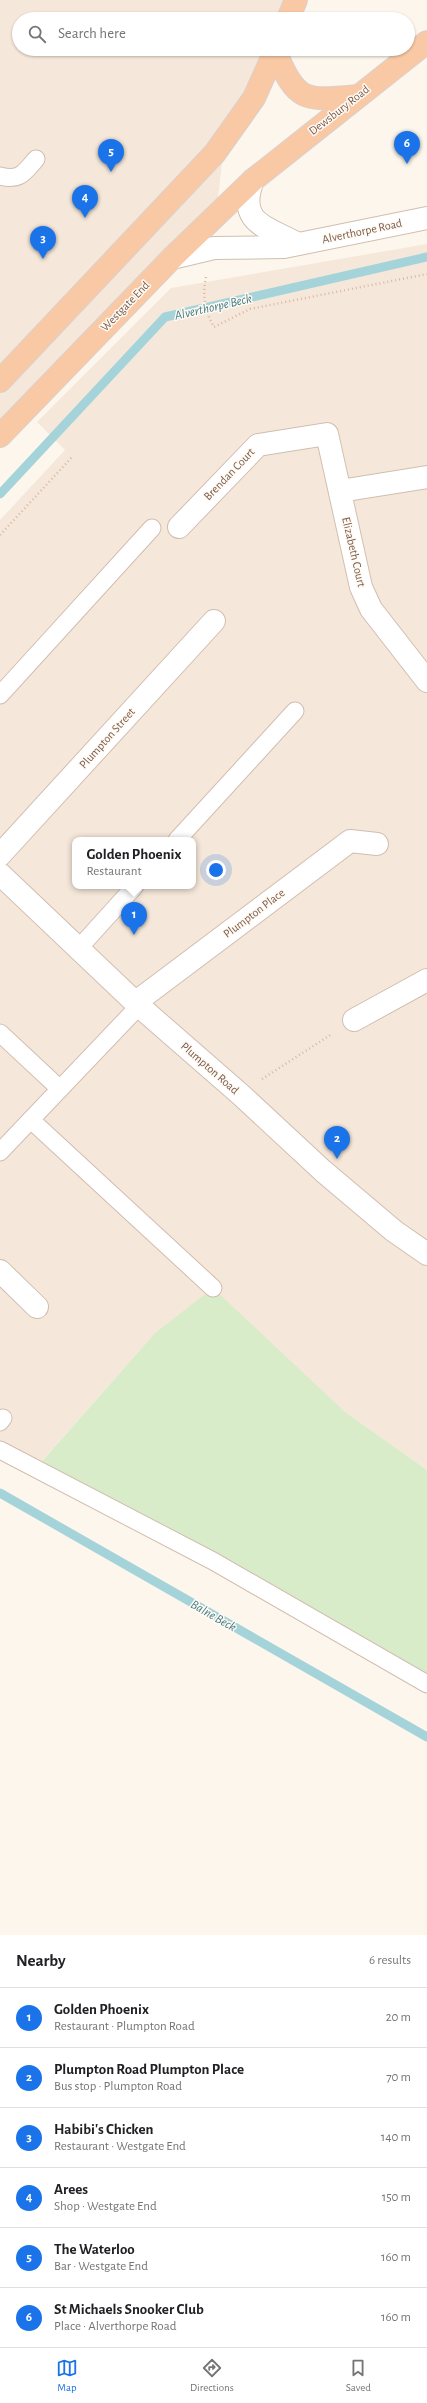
<!DOCTYPE html>
<meta charset="utf-8">
<style>
body{margin:0;font-family:"Alegreya Sans",sans-serif;background:#f6f6f6;color:#202124}
.you{position:absolute;left:216px;top:870px;width:14px;height:14px;margin:-10px;border:3px solid #fff;border-radius:50%;background:#1a73e8;box-shadow:0 0 0 6px #1a73e833}
.badge{display:grid;place-items:center;width:26px;height:26px;border-radius:50%;background:#1a73e8;color:#fff;font-size:13px;font-weight:700}
.pin{position:absolute;translate:-50% -33px;filter:drop-shadow(0 1px 2px #0008)}
.pin::after{content:'';position:absolute;top:21px;width:14px;height:12px;background:inherit;clip-path:polygon(0 0,100% 0,50% 100%)}
.popup{position:absolute;left:72px;top:837px;width:124px;height:52px;box-sizing:border-box;display:grid;place-content:center;border-radius:8px;background:#fff;filter:drop-shadow(0 1px 3px #0005);font-size:13px;white-space:nowrap;color:#757577}
.popup b{font-size:15px;color:#202124}
.popup::after{content:'';position:absolute;left:50%;top:100%;margin-left:-8px;border:8px solid transparent;border-top-color:#fff}
.list{margin:0;padding:0;list-style:none}
h2{display:flex;justify-content:space-between;align-items:center;height:52px;margin:0;padding:0 16px;font-size:17px}
h2 small{font-size:13px;font-weight:400;color:#757577}
.list li{display:grid;grid-template-columns:26px 1fr auto;gap:12px;align-items:center;box-sizing:border-box;height:60px;padding:0 16px;border-top:1px solid #e0e0e0}
.list b{display:block;font-size:15px;white-space:nowrap}
.list p{margin:0;font-size:13px;white-space:nowrap;color:#757577}
.list em{font-size:13px;font-style:normal;color:#757577}
.icon{flex:none;width:22px;height:22px;fill:none;stroke:currentColor;stroke-width:2;stroke-linecap:round;stroke-linejoin:round}
.map{position:relative;flex:none;width:427px;height:1935px;overflow:hidden}
.search{position:absolute;background:#fff;box-shadow:0 1px 3px #0004;left:12px;right:12px;top:12px;height:44px;display:flex;align-items:center;gap:10px;box-sizing:border-box;padding:0 14px;border-radius:22px;color:#757577;font-size:15px}
.sheet{height:412px;background:#fff}
nav{display:flex;justify-content:space-around;align-items:center;box-sizing:border-box;height:56px;border-top:1px solid #e0e0e0;background:#fff;font-size:11px;color:#757577}
nav a{display:grid;justify-items:center;gap:2px}
nav .on{color:#1a73e8}
.map>svg:first-child{display:block}
.residential{fill:#f5e8da;fill-rule:evenodd}
.green{fill:#d8ecc9}
.lines{fill:none;stroke-linecap:round;stroke-linejoin:round}
.stream{stroke:#a5d3da;stroke-width:9}
.service-casing{stroke:#d1beb0;stroke-width:19}
.minor-casing{stroke:#d1beb0;stroke-width:24}
.tertiary-casing{stroke:#d1beb0;stroke-width:24}
.trunk-casing{stroke:#dad1cd;stroke-width:24}
.path{stroke:#d9b8a5;stroke-width:2.5;stroke-dasharray:1 3;stroke-linecap:butt}
.service{stroke:#fff;stroke-width:17}
.minor{stroke:#fff;stroke-width:22}
.tertiary{stroke:#fff;stroke-width:22}
.trunk{stroke:#f9c8a4;stroke-width:22}
.labels{text-anchor:middle;stroke-width:3;stroke-linejoin:round;paint-order:stroke}
.street-label{font-size:12px;fill:#7a5c4d;stroke:#fffaf3}
.water-label{font-size:13px;font-style:italic;fill:#437c86;stroke:#fffaf3}
</style>
<div class="map">
<svg width="427" height="1935" viewBox="0 0 427 1935">
<rect width="100%" height="100%" fill="#fdf6ec"/>
<g class="residential">
<path d="M0,0H296L288,19H19V49H276L225,139L216,214L0,436Z"/>
<path d="M427,244V1470L345,1412L155,1333L42,1461L0,1443V520L65,450L37,422L171,288ZM75,840H193V886H75Z"/>
</g>
<path class="green" d="M213,1288L345,1412L427,1470V1684L37,1467L155,1333Z"/>
<g class="lines">
<g class="stream">
<path d="M0,494L165,317L427,257"/>
<path d="M0,1493L427,1737"/>
</g>
<defs>
<g id="service">
<path d="M0,176C20,181 24,173 36,159"/>
<path d="M0,695L152,528"/>
<path d="M177,840L295,711"/>
<path d="M79,948L135,886"/>
<path d="M0,1033L60,1089"/>
<path d="M31,1120L213,1288"/>
<path d="M0,1152L139,1006"/>
<path d="M0,1422L3,1418"/>
<path d="M0,1450L213,1561L427,1684"/>
</g>
<g id="minor">
<path d="M340,491L427,477"/>
<path d="M179,527L258,445L327,434L361,587L371,609L427,681"/>
<path d="M0,855L214,621"/>
<path d="M0,874L139,1006L240,1094L323,1171L394,1231L427,1254"/>
<path d="M136,1002L350,841L377,844"/>
<path d="M354,1020L427,980"/>
<path d="M0,1271L37,1307"/>
</g>
<g id="tertiary">
<path d="M253,180C236,224 268,227 298,244"/>
<path d="M172,258L214,248L284,247L427,218"/>
</g>
<g id="trunk">
<path d="M288,19L296,0"/>
<path d="M275,51C297,102 303,101 357,96"/>
<path d="M0,381L215,153L254,98L276,49"/>
<path d="M0,436L172,258L253,180L427,42"/>
</g>
</defs>
<use href="#service" class="service-casing"/>
<use href="#minor" class="minor-casing"/>
<use href="#tertiary" class="tertiary-casing"/>
<use href="#trunk" class="trunk-casing"/>
<g class="path">
<path d="M206,277C202,294 205,312 214,327L250,309L427,274"/>
<path d="M0,535L73,456"/>
<path d="M262,1079L332,1034"/>
</g>
<use href="#service" class="service"/>
<use href="#minor" class="minor"/>
<use href="#tertiary" class="tertiary"/>
<use href="#trunk" class="trunk"/>
</g>
<g class="labels">
<g class="street-label">
<text transform="translate(339 110) rotate(-38)" y="4">Dewsbury Road</text>
<text transform="translate(362 231) rotate(-12)" y="4">Alverthorpe Road</text>
<text transform="translate(125 306) rotate(-46)" y="4">Westgate End</text>
<text transform="translate(229 474) rotate(-46)" y="4">Brendan Court</text>
<text transform="translate(354 552) rotate(77)" y="4">Elizabeth Court</text>
<text transform="translate(107 738) rotate(-48)" y="4">Plumpton Street</text>
<text transform="translate(254 913) rotate(-37)" y="4">Plumpton Place</text>
<text transform="translate(210 1068) rotate(41)" y="4">Plumpton Road</text>
</g>
<g class="water-label">
<text transform="translate(213 306) rotate(-13)" y="5">Alverthorpe Beck</text>
<text transform="translate(214 1615) rotate(30)" y="5">Balne Beck</text>
</g>
</g>
</svg>
<div class="you"></div>
<div class="pin badge" style="left:134px;top:935px">1</div>
<div class="popup"><b>Golden Phoenix</b>Restaurant</div>
<div class="pin badge" style="left:337px;top:1159px">2</div>
<div class="pin badge" style="left:43px;top:259px">3</div>
<div class="pin badge" style="left:85px;top:218px">4</div>
<div class="pin badge" style="left:111px;top:172px">5</div>
<div class="pin badge" style="left:407px;top:164px">6</div>
<div class="search"><svg class="icon" aria-label="search" viewBox="0 0 24 24"><circle cx="10" cy="10" r="6"/><path d="M15 15l6 6"/></svg>Search here</div>
</div>
<section class="sheet">
<h2>Nearby<small>6 results</small></h2>
<ul class="list">
<li><span class="badge">1</span><div><b>Golden Phoenix</b><p>Restaurant · Plumpton Road</p></div><em>20 m</em></li>
<li><span class="badge">2</span><div><b>Plumpton Road Plumpton Place</b><p>Bus stop · Plumpton Road</p></div><em>70 m</em></li>
<li><span class="badge">3</span><div><b>Habibi's Chicken</b><p>Restaurant · Westgate End</p></div><em>140 m</em></li>
<li><span class="badge">4</span><div><b>Arees</b><p>Shop · Westgate End</p></div><em>150 m</em></li>
<li><span class="badge">5</span><div><b>The Waterloo</b><p>Bar · Westgate End</p></div><em>160 m</em></li>
<li><span class="badge">6</span><div><b>St Michaels Snooker Club</b><p>Place · Alverthorpe Road</p></div><em>160 m</em></li>
</ul>
</section>
<nav>
<a class="on"><svg class="icon" aria-label="map" viewBox="0 0 24 24"><path d="M3 6l6-2 6 2 6-2v14l-6 2-6-2-6 2zM9 4v14M15 6v14"/></svg>Map</a>
<a><svg class="icon" aria-label="directions" viewBox="0 0 24 24"><path d="M12 3l9 9-9 9-9-9zM9 14v-3h6M13 9l2 2-2 2"/></svg>Directions</a>
<a><svg class="icon" aria-label="saved" viewBox="0 0 24 24"><path d="M7 4h10v16l-5-4-5 4z"/></svg>Saved</a>
</nav>
